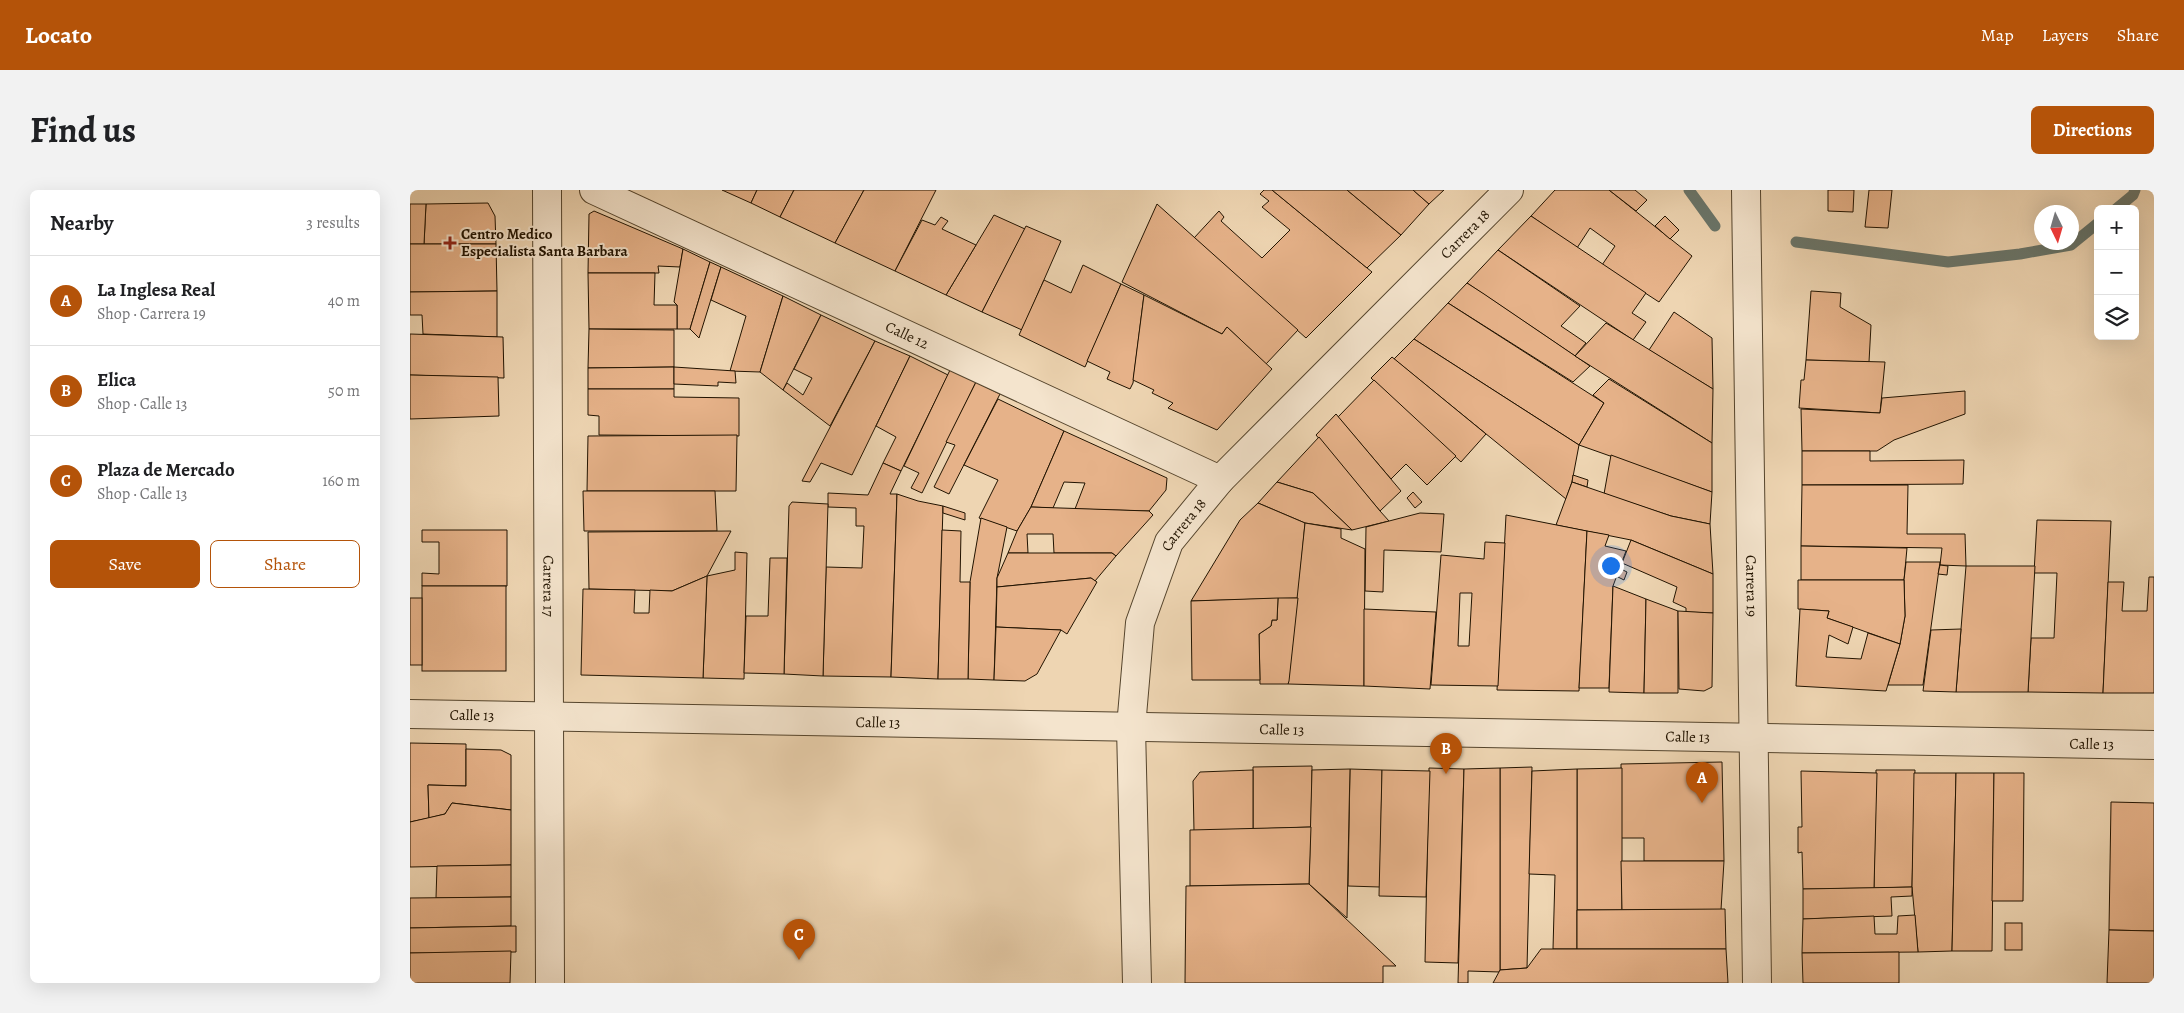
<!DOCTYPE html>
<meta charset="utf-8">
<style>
body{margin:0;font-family:Alegreya,serif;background:#f2f2f2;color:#202124}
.controls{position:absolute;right:15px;top:15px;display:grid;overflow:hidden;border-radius:8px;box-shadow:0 5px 20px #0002}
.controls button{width:45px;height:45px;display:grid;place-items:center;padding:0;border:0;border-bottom:1px solid #e0e0e0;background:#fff;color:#202124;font:25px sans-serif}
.compass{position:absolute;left:1624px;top:15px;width:45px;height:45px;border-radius:50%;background:#fff;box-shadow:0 5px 20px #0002;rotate:175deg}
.you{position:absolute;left:1200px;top:375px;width:18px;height:18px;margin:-12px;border:4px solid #fff;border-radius:50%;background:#1a73e8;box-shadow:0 0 0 8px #1a73e833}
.badge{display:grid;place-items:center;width:32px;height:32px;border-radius:50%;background:#b45309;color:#fff;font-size:16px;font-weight:700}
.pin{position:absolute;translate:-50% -41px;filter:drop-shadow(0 1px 2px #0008)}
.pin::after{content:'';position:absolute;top:26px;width:18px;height:15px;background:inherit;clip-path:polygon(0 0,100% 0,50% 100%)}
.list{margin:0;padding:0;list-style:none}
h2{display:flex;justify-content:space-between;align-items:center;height:65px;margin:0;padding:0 20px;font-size:21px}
h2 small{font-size:16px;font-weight:400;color:#757577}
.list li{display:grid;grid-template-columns:32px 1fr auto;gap:15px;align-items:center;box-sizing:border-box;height:90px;padding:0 20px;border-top:1px solid #e0e0e0}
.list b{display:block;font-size:19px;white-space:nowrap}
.list p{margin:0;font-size:16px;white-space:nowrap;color:#757577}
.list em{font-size:16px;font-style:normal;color:#757577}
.actions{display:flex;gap:10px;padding:15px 20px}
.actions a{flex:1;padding:11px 0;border:1px solid #b45309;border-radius:8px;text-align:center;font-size:18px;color:#b45309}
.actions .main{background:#b45309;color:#fff}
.icon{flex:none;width:28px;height:28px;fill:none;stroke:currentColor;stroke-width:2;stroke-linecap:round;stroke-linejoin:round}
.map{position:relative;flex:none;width:1744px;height:793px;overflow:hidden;border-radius:8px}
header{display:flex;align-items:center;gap:30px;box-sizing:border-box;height:70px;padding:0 25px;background:#b45309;color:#fff}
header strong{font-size:24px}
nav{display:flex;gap:28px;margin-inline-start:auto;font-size:18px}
.intro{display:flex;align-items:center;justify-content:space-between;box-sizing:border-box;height:120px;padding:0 30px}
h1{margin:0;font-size:35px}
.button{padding:12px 22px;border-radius:8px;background:#b45309;color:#fff;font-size:18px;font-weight:700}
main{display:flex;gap:30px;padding:0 30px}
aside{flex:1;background:#fff;border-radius:8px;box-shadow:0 5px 20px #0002}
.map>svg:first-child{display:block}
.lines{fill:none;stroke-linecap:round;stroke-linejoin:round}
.stream{stroke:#6a766b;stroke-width:11}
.building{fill:#e6b289;stroke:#211300;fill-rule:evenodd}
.minor-casing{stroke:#54442c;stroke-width:30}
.tertiary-casing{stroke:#54442c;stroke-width:30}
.minor{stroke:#f4e4cd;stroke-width:28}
.tertiary{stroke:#f4e4cd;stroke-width:28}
.poi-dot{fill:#8f2418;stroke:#f4e4cd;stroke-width:2}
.labels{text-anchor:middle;stroke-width:4;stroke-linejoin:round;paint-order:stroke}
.poi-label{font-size:15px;font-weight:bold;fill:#211300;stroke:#f4e4cd;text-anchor:start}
.street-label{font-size:15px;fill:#211300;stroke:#f4e4cd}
</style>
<header>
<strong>Locato</strong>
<nav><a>Map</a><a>Layers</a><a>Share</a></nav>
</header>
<div class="intro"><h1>Find us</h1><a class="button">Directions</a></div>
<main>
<aside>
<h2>Nearby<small>3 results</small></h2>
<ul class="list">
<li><span class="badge">A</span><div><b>La Inglesa Real</b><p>Shop · Carrera 19</p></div><em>40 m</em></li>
<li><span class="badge">B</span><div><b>Elica</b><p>Shop · Calle 13</p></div><em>50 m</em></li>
<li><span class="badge">C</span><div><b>Plaza de Mercado</b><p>Shop · Calle 13</p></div><em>160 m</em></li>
</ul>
<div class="actions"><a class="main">Save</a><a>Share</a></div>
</aside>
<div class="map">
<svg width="1744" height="793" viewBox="0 0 1744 793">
<rect width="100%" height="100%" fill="#eed5b2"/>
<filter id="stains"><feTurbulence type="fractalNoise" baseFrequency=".004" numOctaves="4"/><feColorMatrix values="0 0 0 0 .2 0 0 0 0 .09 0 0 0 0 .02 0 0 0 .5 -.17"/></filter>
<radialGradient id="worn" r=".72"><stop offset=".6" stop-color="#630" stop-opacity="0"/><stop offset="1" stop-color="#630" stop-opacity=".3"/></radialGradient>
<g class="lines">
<g class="stream">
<path d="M1279,0L1305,36"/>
<path d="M1706,19L1723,5L1725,0"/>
<path d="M1386,52L1538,72L1610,64L1661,55L1688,33"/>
</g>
</g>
<g class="building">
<path d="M312,0H347L341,13Z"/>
<path d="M347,0H384L370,27L341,13Z"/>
<path d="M454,0L425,53L370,27L384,0Z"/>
<path d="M454,0H526L485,81L425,53Z"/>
<path d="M854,0H862L962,82L896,148L784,48L809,21L814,27L811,31L852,68L880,40L852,17L859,11L850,4Z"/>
<path d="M862,0H937L991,45L957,78Z"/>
<path d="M937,0H1003L1019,14L991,45Z"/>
<path d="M1003,0H1034L1019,14Z"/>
<path d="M1145,0H1199L1282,66L1249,112L1192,75L1205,56L1180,38L1167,58L1121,26Z"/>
<path d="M1199,0H1225L1237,10L1226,21Z"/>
<path d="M1418,0H1444L1443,22L1418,21Z"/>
<path d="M1459,0H1482L1478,38L1455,37Z"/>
<path d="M78,13L85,26L86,54H14L16,14Z"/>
<path d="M0,14H16L14,54H0Z"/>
<path d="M747,14L888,140L856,174L817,137L812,144L712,92Z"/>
<path d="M184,21L273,59L270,77L248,76L249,83H178L179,24Z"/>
<path d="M584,25L615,39L572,122L536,105Z"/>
<path d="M1121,26L1236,103L1222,123L1236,132L1223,150L1088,60Z"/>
<path d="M1255,26L1269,40L1260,49L1245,36Z"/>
<path d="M531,27L538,31L532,39L566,55L536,105L485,81L512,30L525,35Z"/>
<path d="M616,36L651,51L612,140L572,122Z"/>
<path d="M0,54H86L87,101L0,102Z"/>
<path d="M273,59L300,72L280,139H267V115L264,112Z"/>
<path d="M1088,60L1170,116L1151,136L1176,153L1165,166L1057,93Z"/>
<path d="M300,72L311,77L289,148L280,139Z"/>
<path d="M673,75L711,94L675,177L609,145L634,90L661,103Z"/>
<path d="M311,77L373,106L350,182L320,181L336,126L301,110Z"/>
<path d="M178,83H245L244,115H267V139H179Z"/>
<path d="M1057,93L1074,104L1180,176L1163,192L1038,113Z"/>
<path d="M711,94L734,105L723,193L720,199L697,189L700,182L677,171Z"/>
<path d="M87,101V147L13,144L12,125H0V102Z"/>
<path d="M1401,101L1431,103L1430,117L1461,135L1459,172L1396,170Z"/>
<path d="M734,105L812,144L817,137L862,179L807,240L758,218L763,213L742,203L744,200L723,190Z"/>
<path d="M373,106L411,125L373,200L350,182Z"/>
<path d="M1038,113L1194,213L1169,255L1004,149Z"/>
<path d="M1264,122L1302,148L1303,199L1239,160Z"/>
<path d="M411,125L465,151L420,236L373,200L377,193L393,205L402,188L384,179Z"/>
<path d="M1196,133L1303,199L1302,253L1165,166Z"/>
<path d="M179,139L264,140V177L178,178Z"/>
<path d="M0,144L93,147L94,188L0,185Z"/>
<path d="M1004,149L1169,255L1162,292L1156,309L984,169Z"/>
<path d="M465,151L500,166L442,285L411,273L400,292L392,291Z"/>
<path d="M500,166L538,185L491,281L473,273L486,247L466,236Z"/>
<path d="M982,167L1076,244L1051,272L961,188Z"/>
<path d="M1396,170L1475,172L1470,223L1389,218L1391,190H1394Z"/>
<path d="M264,177V199H178V178Z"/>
<path d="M264,177L325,181L326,193L308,192V196L264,194Z"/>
<path d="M540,180L566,192L512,303L501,298L509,283L494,276Z"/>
<path d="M0,185L88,187L89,226L0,229Z"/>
<path d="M1199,189L1302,253V302L1169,255L1194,213L1183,205Z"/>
<path d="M964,190L1046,266L1017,295L996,274L981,289L928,227Z"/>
<path d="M566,192L590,204L539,304L524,297L545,255L536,252Z"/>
<path d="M178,199H264V207L329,208V246L189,245V226L178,225Z"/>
<path d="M1555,201V224L1484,250L1467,261H1392L1391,219L1470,223L1472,208Z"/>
<path d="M588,209L654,241L621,317L607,341L569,328L588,290L554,275Z"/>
<path d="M926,224L991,301L970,321L906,245Z"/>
<path d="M654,241L757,288L756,300L739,321L665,319L675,293L654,292L643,318L621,317Z"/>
<path d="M327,245L326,301H177L178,246Z"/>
<path d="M909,247L970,321L979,331L942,340L903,303L867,292Z"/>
<path d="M1392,261H1460V271L1554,270L1553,294L1392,295Z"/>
<path d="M1201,265L1302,302L1300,334L1261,326L1194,304Z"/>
<path d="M473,273L491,281L480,304H487L481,487L413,486L416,377L452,378L454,336H446V318L418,317V303L458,305Z"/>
<path d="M1163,285L1178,290L1177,297L1162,292Z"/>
<path d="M867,292L903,303L942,340L895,333L848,313Z"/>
<path d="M1162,292L1261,326L1300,334L1303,384L1221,350L1146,335Z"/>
<path d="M1392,295H1498L1497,344H1555L1556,376L1530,375L1532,358L1391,356Z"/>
<path d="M173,301H305L307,341H174Z"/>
<path d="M1003,302L1012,312L1005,318L997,308Z"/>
<path d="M487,304L508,311L533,316L528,489L481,487Z"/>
<path d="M382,312L418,314L413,486L374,484L379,316Z"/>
<path d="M848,313L895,333L888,408L781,411L830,330Z"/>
<path d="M533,316L555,323V330L533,323Z"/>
<path d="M621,317L739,321L743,325L706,366L702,363H644L643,344H617L618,363H598L607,341Z"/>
<path d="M1010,323L1034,324L1031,362L974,360L973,402L955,401L956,337Z"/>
<path d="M1096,325L1177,341L1169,501L1087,500Z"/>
<path d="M571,328L597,337L587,388L584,490L558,489L560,392Z"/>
<path d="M1627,330L1701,331L1693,503L1618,502L1621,448H1644L1647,383H1624Z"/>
<path d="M895,333L931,339V348L955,359L954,496L878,494Z"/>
<path d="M12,340H97V396H12V383L29,384V352H12Z"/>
<path d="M532,340L551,341L550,392H560L558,489H528Z"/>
<path d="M321,341L297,386L262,401L179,399L178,342Z"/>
<path d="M1177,341L1199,345L1195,356L1216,361L1203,396L1199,498H1169Z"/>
<path d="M1221,350L1303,384V423L1276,422V418L1263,412L1267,397L1212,373Z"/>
<path d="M1075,352L1095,353L1088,496L1021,495L1031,365L1074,369ZM1050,403H1062L1059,456H1048Z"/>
<path d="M1391,356L1497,358L1494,390H1391Z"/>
<path d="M325,362L337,363L334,489L293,488L297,386L325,380Z"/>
<path d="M598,363H702L706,366L685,391L681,388L587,397V388Z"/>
<path d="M360,368H377L374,484L334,483L336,426H358Z"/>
<path d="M1496,372H1530L1513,495H1478L1490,454L1495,426L1494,390Z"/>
<path d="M1530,375L1538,376L1537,385L1528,384Z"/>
<path d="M1556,376H1625L1618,502H1546Z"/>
<path d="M1209,378L1217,382L1214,390L1206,386Z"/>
<path d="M297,386L293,488L171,485L173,399L225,400L224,423H239L240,400L262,401Z"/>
<path d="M1739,387H1744V503H1693L1698,392H1714L1712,421H1737Z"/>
<path d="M681,388L687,392L657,444L651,440L586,437L587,397Z"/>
<path d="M1388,390H1494L1495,426L1490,454L1417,428L1419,421L1388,419Z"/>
<rect x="12" y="396" width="84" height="85"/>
<path d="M1203,396L1236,409L1234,503L1199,502Z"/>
<rect x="0" y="408" width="12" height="67"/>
<path d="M868,408H888L879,491L878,494H850L849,444L861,436L862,430H867Z"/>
<path d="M868,408L867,430H862L861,436L849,444L850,490H782L781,411Z"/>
<path d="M1236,409L1268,421V503H1234Z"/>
<path d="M954,419L1026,422L1020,499L954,496Z"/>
<path d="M1390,419L1419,421L1417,428L1443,437L1438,454L1419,445L1416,467L1451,469L1458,443L1490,454L1476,501L1386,496Z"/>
<path d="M1268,421L1303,423L1302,497L1294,501L1269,499Z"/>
<path d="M586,437L651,440L627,484L615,491L584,490Z"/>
<path d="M1551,439L1546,502L1513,501L1521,440Z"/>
<path d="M0,553L56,554V596L18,595L19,628L0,632Z"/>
<path d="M56,559L91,560L101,565V620L42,613L35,624L19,628L18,595L56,596Z"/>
<path d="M1312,572L1314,671H1234V648H1211V574Z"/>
<path d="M902,576L901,637L843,639V577Z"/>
<path d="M1122,577L1117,778L1090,780V578Z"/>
<path d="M1019,578L1054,579L1048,773L1015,772Z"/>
<path d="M1090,578V782L1058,781V793H1048L1054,579Z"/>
<path d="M1212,578V720H1167V579Z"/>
<path d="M940,579L972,580L970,697L938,696Z"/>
<path d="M940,579L939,623L937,728L899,694L902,580Z"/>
<path d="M1167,579V759H1143L1145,685L1119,684L1122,581Z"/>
<path d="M843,580V639L784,641L783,591L790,582Z"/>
<path d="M972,580L1020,581L1016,707L969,706Z"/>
<path d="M1466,580H1505L1502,697L1464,698Z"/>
<path d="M1391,581L1467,583L1464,698L1393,699L1392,662L1388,663V637H1392Z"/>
<path d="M1504,583H1546L1542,761L1508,762L1502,697Z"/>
<path d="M1546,583H1584L1582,761H1542Z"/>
<path d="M1584,583H1614L1613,711H1582Z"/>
<path d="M1701,612L1744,613V741L1699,740Z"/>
<path d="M42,613L101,620V675L0,677V632L35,624Z"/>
<path d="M901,637L899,694L780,696V640Z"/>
<path d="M1211,671H1314L1311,720H1212Z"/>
<path d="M101,675V707L26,708L27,676Z"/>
<path d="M899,694L986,776H973V793H775L776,696Z"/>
<path d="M1502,697V706L1481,707L1482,726L1393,729V699Z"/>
<path d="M101,707V736L0,738V708Z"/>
<path d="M1315,719L1316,759H1167V720Z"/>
<path d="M1505,725L1508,762L1392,763L1393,729L1464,726L1465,744H1487L1488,726Z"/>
<rect x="1595" y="733" width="17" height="27"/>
<path d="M106,736V762L0,763V738Z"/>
<path d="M1699,740L1744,741V793H1697Z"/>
<path d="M1131,759H1316L1318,793H1083L1090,780L1117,778Z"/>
<path d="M101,761L100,793H0V763Z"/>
<path d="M1489,762V793H1393L1392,763Z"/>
</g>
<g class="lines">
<defs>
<g id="minor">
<path id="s1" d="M137,0L139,527"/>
<path id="s2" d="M184,0L810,290"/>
<path id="s3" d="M1336,0L1347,793"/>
</g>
<g id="tertiary">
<path id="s4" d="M0,524L1744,555"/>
<path d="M139,527L140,793"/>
<path id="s5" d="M727,793L721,537L730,433L759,352L810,290L1099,0"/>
</g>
</defs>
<use href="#minor" class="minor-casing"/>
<use href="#tertiary" class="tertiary-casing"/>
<use href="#minor" class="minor"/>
<use href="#tertiary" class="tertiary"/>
</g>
<path class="poi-dot" d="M37.5 45.5h5v5h5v5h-5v5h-5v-5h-5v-5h5z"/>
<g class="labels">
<g class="poi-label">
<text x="51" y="49">Centro Medico<tspan x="51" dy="17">Especialista Santa Barbara</tspan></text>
</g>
<g class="street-label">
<text dy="5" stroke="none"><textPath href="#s5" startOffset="874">Carrera 18</textPath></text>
<text dy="5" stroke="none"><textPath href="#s2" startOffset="345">Calle 12</textPath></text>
<text dy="5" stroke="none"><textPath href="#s5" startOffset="469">Carrera 18</textPath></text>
<text dy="5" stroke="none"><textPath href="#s1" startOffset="396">Carrera 17</textPath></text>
<text dy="5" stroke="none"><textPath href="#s3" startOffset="396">Carrera 19</textPath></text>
<text dy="5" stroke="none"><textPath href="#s4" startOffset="62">Calle 13</textPath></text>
<text dy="5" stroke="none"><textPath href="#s4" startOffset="468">Calle 13</textPath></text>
<text dy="5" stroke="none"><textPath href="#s4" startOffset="872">Calle 13</textPath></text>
<text dy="5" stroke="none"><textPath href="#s4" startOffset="1278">Calle 13</textPath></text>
<text dy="5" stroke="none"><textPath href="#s4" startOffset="1682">Calle 13</textPath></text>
</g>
</g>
<rect width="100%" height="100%" filter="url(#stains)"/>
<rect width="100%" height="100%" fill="url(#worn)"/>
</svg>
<div class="controls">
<button>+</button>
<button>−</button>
<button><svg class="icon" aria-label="layers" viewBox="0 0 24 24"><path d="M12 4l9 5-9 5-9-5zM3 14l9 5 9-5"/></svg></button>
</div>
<svg class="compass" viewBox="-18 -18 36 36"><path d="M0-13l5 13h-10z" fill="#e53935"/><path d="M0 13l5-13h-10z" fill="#757577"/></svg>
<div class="you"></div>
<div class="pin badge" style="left:1292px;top:613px">A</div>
<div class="pin badge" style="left:1036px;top:584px">B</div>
<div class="pin badge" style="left:389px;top:770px">C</div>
</div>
</main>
